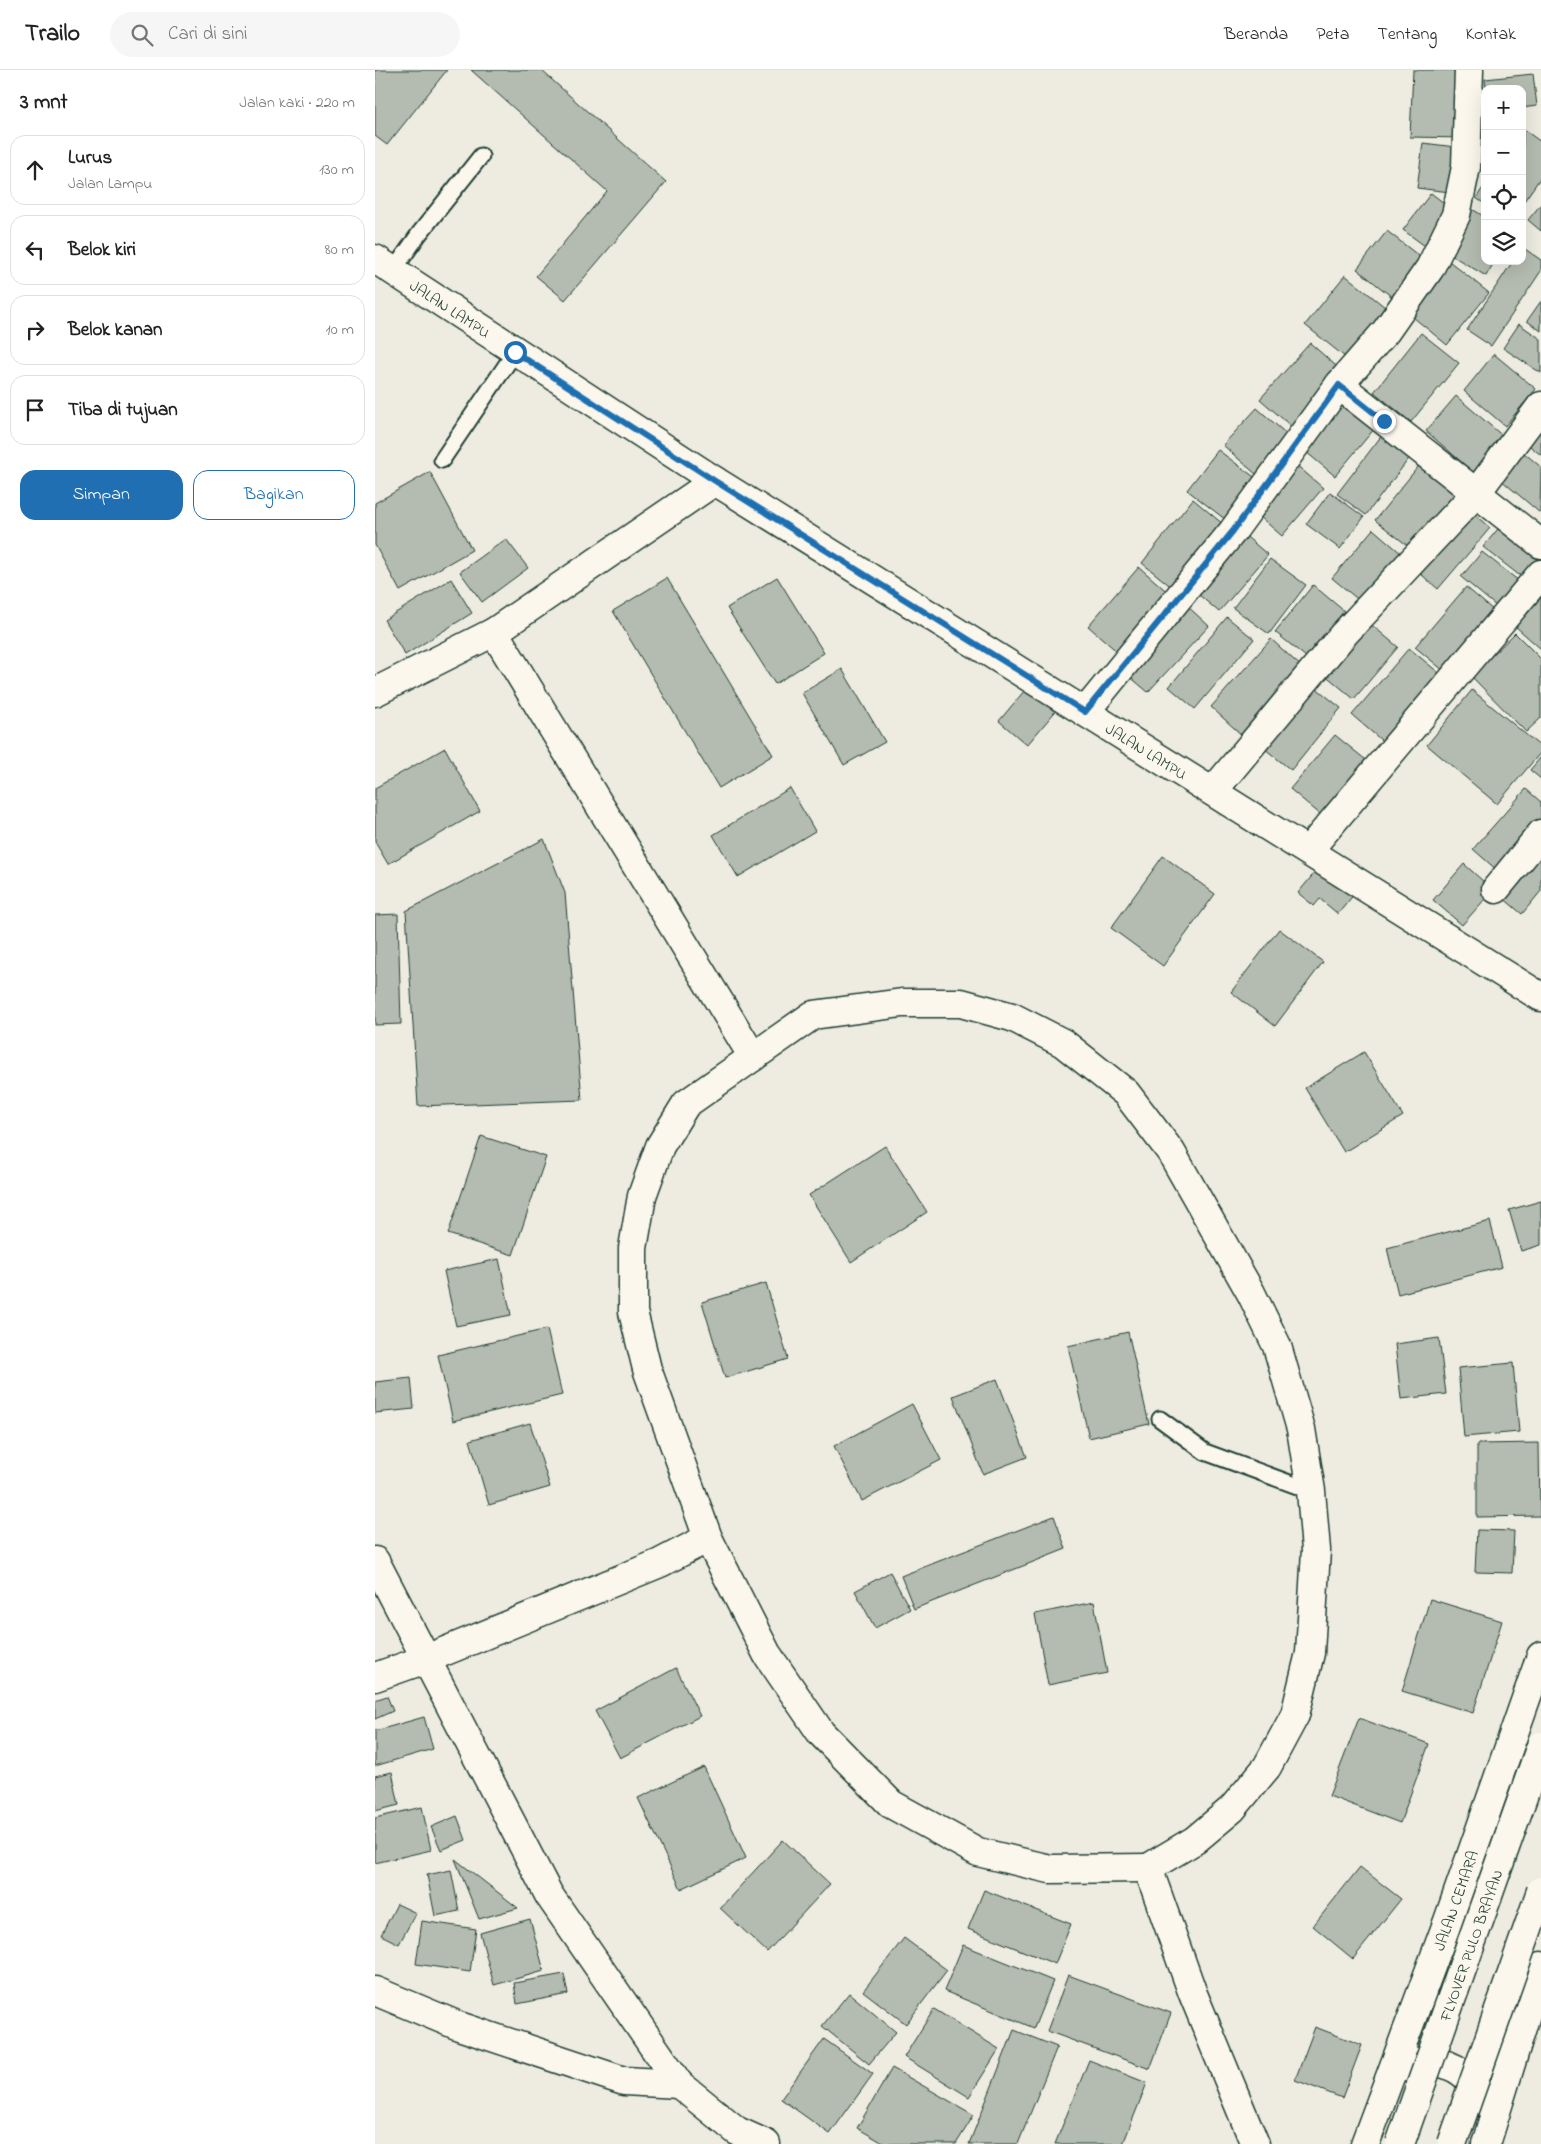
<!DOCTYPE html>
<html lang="id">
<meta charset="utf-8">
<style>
body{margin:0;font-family:"Indie Flower",sans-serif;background:#f6f6f6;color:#222}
.controls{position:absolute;right:15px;top:15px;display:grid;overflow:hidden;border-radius:10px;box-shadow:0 5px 20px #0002}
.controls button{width:45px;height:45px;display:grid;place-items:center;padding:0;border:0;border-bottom:1px solid #e0e0e0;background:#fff;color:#222;font:25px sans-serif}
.stop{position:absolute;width:15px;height:15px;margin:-11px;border:4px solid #1f6fb2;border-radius:50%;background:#fff}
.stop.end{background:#1f6fb2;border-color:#fff;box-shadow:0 1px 5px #0008}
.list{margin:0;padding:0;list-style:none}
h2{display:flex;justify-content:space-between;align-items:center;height:65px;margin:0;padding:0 20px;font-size:21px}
h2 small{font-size:16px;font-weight:400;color:#767676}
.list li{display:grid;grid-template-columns:32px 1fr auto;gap:15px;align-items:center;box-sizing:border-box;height:70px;margin:0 10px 10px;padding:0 10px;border:1px solid #e0e0e0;border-radius:15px}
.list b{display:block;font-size:19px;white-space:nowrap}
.list p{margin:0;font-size:16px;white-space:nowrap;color:#767676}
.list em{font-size:16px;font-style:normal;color:#767676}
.actions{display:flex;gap:10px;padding:15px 20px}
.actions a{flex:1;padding:11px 0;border:1px solid #1f6fb2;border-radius:15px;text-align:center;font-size:18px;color:#1f6fb2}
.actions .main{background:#1f6fb2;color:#fff}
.icon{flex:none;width:28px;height:28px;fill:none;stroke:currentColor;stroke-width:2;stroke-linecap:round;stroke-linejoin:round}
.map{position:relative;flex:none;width:1166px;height:2074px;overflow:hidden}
header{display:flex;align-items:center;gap:30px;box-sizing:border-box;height:70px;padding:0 25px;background:#fff;border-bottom:1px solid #e0e0e0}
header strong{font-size:24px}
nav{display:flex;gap:28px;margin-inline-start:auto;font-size:18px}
.search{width:350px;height:45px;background:#f6f6f6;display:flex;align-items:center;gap:12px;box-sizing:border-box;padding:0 18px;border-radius:28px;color:#767676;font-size:19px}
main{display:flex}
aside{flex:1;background:#fff}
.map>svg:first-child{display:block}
.building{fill:#b4bbb0;stroke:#1f3d34}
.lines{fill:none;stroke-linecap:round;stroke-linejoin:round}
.lane-casing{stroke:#1f3d34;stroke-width:19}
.street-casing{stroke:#1f3d34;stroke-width:31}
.highway-casing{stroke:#1f3d34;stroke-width:31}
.lane{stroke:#fbf7ec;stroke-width:15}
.street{stroke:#fbf7ec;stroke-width:28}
.highway{stroke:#fbf7ec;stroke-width:28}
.highway-bridge-casing{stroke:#1f3d34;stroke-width:31;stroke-linecap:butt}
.highway-bridge{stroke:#fbf7ec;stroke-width:28}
.route{stroke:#1f6fb2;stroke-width:6}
.labels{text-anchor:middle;stroke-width:4.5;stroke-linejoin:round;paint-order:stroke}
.street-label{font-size:16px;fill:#1f3d34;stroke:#fbf7ec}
</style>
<header>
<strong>Trailo</strong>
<div class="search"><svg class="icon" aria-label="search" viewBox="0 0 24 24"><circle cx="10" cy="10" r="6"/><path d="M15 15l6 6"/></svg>Cari di sini</div>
<nav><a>Beranda</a><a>Peta</a><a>Tentang</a><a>Kontak</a></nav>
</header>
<main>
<aside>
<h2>3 mnt<small>Jalan kaki · 220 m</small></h2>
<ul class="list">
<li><svg class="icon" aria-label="ahead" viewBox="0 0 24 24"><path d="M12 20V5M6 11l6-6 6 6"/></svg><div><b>Lurus</b><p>Jalan Lampu</p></div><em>130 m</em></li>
<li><svg class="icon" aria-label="left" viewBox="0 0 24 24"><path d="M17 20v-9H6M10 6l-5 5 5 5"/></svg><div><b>Belok kiri</b></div><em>80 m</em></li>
<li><svg class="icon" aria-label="right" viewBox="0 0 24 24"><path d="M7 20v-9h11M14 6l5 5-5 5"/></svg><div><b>Belok kanan</b></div><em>10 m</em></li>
<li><svg class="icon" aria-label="arrive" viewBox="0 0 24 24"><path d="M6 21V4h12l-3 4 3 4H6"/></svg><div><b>Tiba di tujuan</b></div></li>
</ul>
<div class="actions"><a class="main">Simpan</a><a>Bagikan</a></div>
</aside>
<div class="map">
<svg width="1166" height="2074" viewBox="0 0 1166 2074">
<rect width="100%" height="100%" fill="#eeece1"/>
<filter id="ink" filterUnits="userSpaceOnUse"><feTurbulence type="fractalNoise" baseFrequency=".02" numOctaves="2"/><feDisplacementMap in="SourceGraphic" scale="10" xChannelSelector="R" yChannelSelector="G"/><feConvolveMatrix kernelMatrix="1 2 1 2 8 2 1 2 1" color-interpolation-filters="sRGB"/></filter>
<g filter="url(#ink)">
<g class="building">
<path d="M0,0H72L12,75L0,66Z"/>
<path d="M96,0H166L291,112L190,230L161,206L232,121Z"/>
<path d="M1038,0H1092L1089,68L1035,67Z"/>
<path d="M1158,4L1162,36L1147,38V19H1111L1110,9Z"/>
<path d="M1148,59L1166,72V107L1147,134Z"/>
<path d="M1048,73L1089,78L1083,123L1042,118Z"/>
<path d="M1110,115V134L1101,128Z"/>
<path d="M1056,123L1078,140L1050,176L1028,160Z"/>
<path d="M1166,134V161L1153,150Z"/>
<path d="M1097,139L1110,147V191H1120L1111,206L1071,182Z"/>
<path d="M1012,161L1053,193L1022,231L982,199Z"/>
<path d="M1147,177L1166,190V201L1116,276L1092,260L1138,191H1147Z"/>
<path d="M1074,191L1114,223L1072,275L1033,243Z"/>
<path d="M970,205L1020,245L980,295L930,255Z"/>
<path d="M1166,231V261L1152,251Z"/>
<path d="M1144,254L1166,269V303L1128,278Z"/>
<path d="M1046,263L1084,293L1036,352L999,322Z"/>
<path d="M935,273L968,302L918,358L885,329Z"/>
<path d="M1119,284L1161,319L1130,356L1089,321Z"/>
<path d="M970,323L1005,352L960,406L925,377Z"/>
<path d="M1081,326L1137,374L1106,409L1051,361Z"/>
<path d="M882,338L916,368L883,406L848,375Z"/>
<path d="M1166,355V385L1151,373Z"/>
<path d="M1014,356L1042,378L991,445L962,424Z"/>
<path d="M843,380L886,412L855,453L812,420Z"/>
<path d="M1148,382L1166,397L1165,443L1125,409Z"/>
<path d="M1051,387L1093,420L1042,483L1000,450Z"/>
<path d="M918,392L948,418L907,466L877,440Z"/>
<path d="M55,402L97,480L25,521L0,475V433Z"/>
<path d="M955,422L989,447L965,479L931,454Z"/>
<path d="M818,429L855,460L804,523L767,493Z"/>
<path d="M1092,438L1115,458L1063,519L1039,498Z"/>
<path d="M1132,448L1166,476V488L1149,509L1108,477Z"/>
<path d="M998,459L1027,484L986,532L957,508Z"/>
<path d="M866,462L893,485L844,542L817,519Z"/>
<path d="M131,469L153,498L107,532L85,502Z"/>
<path d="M1107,482L1149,515L1127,541L1086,507Z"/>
<path d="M895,489L931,515L894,564L858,538Z"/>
<path d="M764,497L797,526L746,585L713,556Z"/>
<path d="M402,507L449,583L400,614L352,538Z"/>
<path d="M292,508L398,685L344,718L238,541Z"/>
<path d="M76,509L97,543L30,585L9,550Z"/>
<path d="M938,515L969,541L931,587L900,562Z"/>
<path d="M1091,517L1125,546L1075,606L1040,577Z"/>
<path d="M1166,526V579L1140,556Z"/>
<path d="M809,533L834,556L773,622L747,600Z"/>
<path d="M986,546L1023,577L979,629L942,598Z"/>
<path d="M852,547L879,569L820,639L794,617Z"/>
<path d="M1140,563L1166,589V648L1151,662L1096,606Z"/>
<path d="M896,569L930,600L870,668L836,637Z"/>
<path d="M1034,578L1070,608L1013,676L977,645Z"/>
<path d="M467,599L510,672L469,695L427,623Z"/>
<path d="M935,613L966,638L916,700L884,674Z"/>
<path d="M655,614L684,637L652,675L624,651Z"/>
<path d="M1097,620L1166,677V682L1122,734L1052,675Z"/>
<path d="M960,665L991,690L946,745L915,719Z"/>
<path d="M70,678L105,741L13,794L0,772V718Z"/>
<path d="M1166,687V709L1155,700Z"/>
<path d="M415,718L440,761L363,807L338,765Z"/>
<path d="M1151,719L1166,732V754L1124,802L1098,779Z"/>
<path d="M1166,768V821L1147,844L1121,822Z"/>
<path d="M169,769L190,823L207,1030L43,1036L31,841Z"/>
<path d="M788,786L840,824L788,896L736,858Z"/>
<path d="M1089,794L1118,820L1087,855L1058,830Z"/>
<path d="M946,795L980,823L963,844L945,829L939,836L923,823Z"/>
<path d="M23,844L26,954L0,955V845Z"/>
<path d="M904,859L948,892L900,956L856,922Z"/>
<path d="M989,982L1028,1046L969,1082L930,1018Z"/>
<path d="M106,1066L171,1087L138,1185L73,1164Z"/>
<path d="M510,1076L552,1142L476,1192L434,1125Z"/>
<path d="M1166,1131V1175L1146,1181L1134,1140Z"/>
<path d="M1115,1151L1127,1197L1023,1224L1012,1178Z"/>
<path d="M124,1189L136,1245L81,1256L69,1201Z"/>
<path d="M391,1213L413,1289L350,1308L327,1232Z"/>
<path d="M172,1259L187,1325L78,1351L63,1285Z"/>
<path d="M753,1262L774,1354L714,1368L693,1276Z"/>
<path d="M1064,1268L1071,1324L1026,1329L1020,1274Z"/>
<path d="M1138,1293L1144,1362L1089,1367L1083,1298Z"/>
<path d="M36,1308L39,1339L0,1343V1312Z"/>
<path d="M622,1309L652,1387L608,1404L578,1326Z"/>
<path d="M537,1334L566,1390L487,1431L459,1376Z"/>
<path d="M155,1353L175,1417L114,1435L95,1370Z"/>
<path d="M1164,1373L1165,1446L1102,1447V1374Z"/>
<path d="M679,1446L691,1479L539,1539L526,1506Z"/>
<path d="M1102,1460L1139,1461L1137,1503L1100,1502Z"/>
<path d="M515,1502L535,1539L500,1558L480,1521Z"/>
<path d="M1055,1529L1127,1551L1098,1643L1027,1621Z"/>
<path d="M719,1532L732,1603L673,1615L660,1544Z"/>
<path d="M301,1598L325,1646L245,1688L220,1641Z"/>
<path d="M12,1626L18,1641L0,1649V1630Z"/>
<path d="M49,1647L58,1679L0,1696V1661Z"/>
<path d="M984,1648L1054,1674L1025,1753L954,1726Z"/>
<path d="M329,1697L371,1788L306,1819L263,1728Z"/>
<path d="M17,1702L24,1735L0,1741V1706Z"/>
<path d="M47,1737L56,1780L0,1793V1748Z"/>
<path d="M82,1746L91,1770L66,1780L56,1757Z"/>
<path d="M408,1770L455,1814L392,1882L345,1838Z"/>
<path d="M80,1789L143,1838L104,1849Z"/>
<path d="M985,1797L1026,1829L978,1889L938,1856Z"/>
<path d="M76,1800L84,1841L60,1846L52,1805Z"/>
<path d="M609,1820L696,1854L680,1894L593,1859Z"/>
<path d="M22,1834L41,1843L24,1874L6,1865Z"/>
<path d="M155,1849L169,1901L119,1915L105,1863Z"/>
<path d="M47,1851L101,1859L95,1902L41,1894Z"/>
<path d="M529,1868L572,1900L531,1954L488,1921Z"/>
<path d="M588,1875L678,1911L659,1958L569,1921Z"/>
<path d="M189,1904L193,1924L142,1934L139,1913Z"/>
<path d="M693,1905L796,1943L775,1999L672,1961Z"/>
<path d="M474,1923L521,1962L494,1994L447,1956Z"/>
<path d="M559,1939L624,1979L594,2027L529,1987Z"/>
<path d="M940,1957L987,1975L967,2028L920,2010Z"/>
<path d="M639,1960L682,1977L643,2074H594Z"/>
<path d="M449,1969L498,2004L455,2064L406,2029Z"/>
<path d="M714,1990L772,2013L748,2074H680Z"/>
<path d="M517,1998L599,2045L581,2074H510L482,2058Z"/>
</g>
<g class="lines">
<defs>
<g id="lane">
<path d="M18,201L44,164L106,86"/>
<path d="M67,390L140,282"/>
<path d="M785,1349L830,1382L936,1421"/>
</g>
<g id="street">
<path id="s1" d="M0,189L340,411L1166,927"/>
<path d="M964,315L1166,474"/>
<path d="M119,562L378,987"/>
<path d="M0,622L119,562L340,411"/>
<path d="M710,642L858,461L964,315L1011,261L1055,198L1081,145L1091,97L1094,0"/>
<path d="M838,721L968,565L1102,422L1166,336"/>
<path d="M933,781L1166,504"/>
<path d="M1121,819L1166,764"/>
<path d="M333,1468L392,1584L446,1663L516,1734L603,1782L675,1799L773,1798"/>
<path d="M0,1491L174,1825L304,2014L362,2061L391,2074"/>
<path d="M0,1607L51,1589L285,1493L333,1468L272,1299L258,1242V1178L267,1126L285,1076L311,1034L438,945L527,933H586L637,947L688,973L751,1023L796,1082L876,1223L902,1276L926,1359L936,1421L941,1480L935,1583L920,1645L892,1697L857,1739L820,1770L773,1798L818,1924L880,2074"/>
<path d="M0,1921L84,1956L249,2011L304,2014"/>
</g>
<g id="highway">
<path d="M1032,1997C1049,1984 1080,1994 1094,2009C1100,2016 1105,2024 1109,2033"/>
<path id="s2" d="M990,2074L1073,1851L1166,1586"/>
<path d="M1111,2074L1166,1896"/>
</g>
</defs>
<use href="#lane" class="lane-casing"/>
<use href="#street" class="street-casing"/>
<use href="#highway" class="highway-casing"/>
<use href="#lane" class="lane"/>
<use href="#street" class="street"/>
<use href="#highway" class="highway"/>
<defs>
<g id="highway-bridge">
<path id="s3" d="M1025,2074L1166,1676"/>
<path d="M1077,2074L1166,1821"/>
</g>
</defs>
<use href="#highway-bridge" class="highway-bridge-casing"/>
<use href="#highway-bridge" class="highway-bridge"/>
</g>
</g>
<g class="lines" filter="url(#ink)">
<path class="route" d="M140,282L340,411L710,642L858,461L964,315L1009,351"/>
</g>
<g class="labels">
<g class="street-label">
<text dy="6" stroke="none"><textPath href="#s1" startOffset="90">JALAN LAMPU</textPath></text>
<text dy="6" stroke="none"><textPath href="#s1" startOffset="915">JALAN LAMPU</textPath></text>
<text dy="6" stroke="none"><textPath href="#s2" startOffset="260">JALAN CEMARA</textPath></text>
<text dy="6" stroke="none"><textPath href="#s3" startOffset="211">FLYOVER PULO BRAYAN</textPath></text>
</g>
</g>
</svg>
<div class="controls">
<button>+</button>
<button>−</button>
<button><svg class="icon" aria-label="locate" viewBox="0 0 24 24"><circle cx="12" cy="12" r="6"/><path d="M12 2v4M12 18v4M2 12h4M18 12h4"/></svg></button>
<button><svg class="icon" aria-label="layers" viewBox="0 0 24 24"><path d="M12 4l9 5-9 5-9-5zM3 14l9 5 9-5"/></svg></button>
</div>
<div class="stop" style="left:140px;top:282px"></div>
<div class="stop end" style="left:1009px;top:351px"></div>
</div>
</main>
